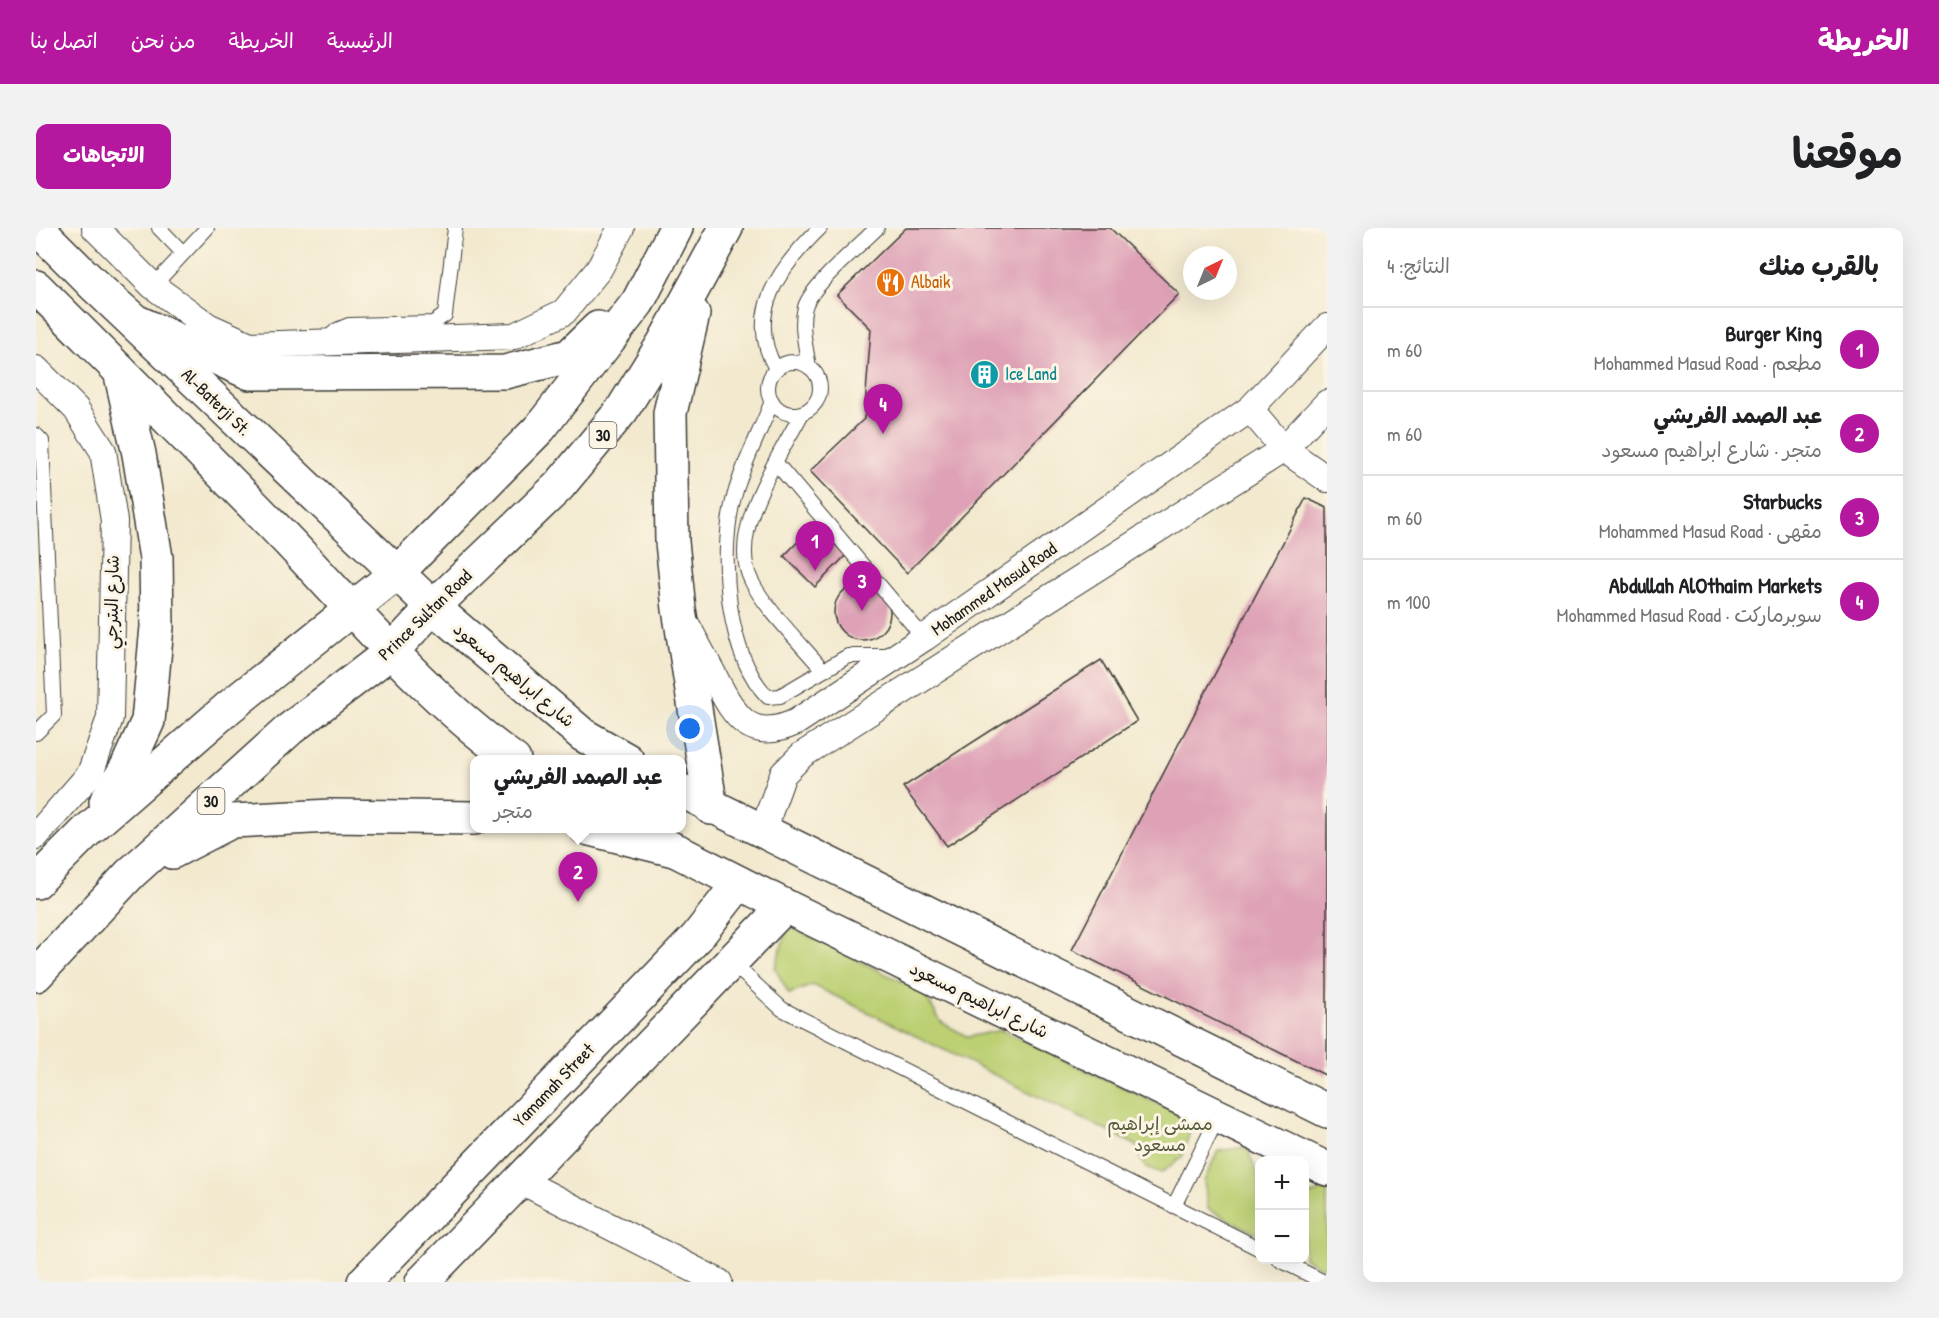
<!DOCTYPE html>
<html lang="ar">
<meta charset="utf-8">
<style>
body{margin:0;font-family:"Patrick Hand","Playpen Sans Arabic",sans-serif;background:#f2f2f2;color:#202124;direction:rtl}
.controls{position:absolute;right:18px;bottom:18px;display:grid;overflow:hidden;border-radius:12px;box-shadow:0 6px 24px #0002}
.controls button{width:54px;height:54px;display:grid;place-items:center;padding:0;border:0;border-bottom:2px solid #e0e0e0;background:#fff;color:#202124;font:30px sans-serif}
.compass{position:absolute;left:1147px;top:18px;width:54px;height:54px;border-radius:50%;background:#fff;box-shadow:0 6px 24px #0002;rotate:43deg}
.you{position:absolute;left:654px;top:501px;width:21px;height:21px;margin:-15px;border:4px solid #fff;border-radius:50%;background:#1a73e8;box-shadow:0 0 0 9px #1a73e833}
.badge{display:grid;place-items:center;width:39px;height:39px;border-radius:50%;background:#b5179e;color:#fff;font-size:20px;font-weight:700}
.pin{position:absolute;translate:-50% -50px;filter:drop-shadow(0 2px 3px #0008)}
.pin::after{content:'';position:absolute;top:32px;width:21px;height:18px;background:inherit;clip-path:polygon(0 0,100% 0,50% 100%)}
.popup{position:absolute;left:434px;top:527px;width:216px;height:78px;box-sizing:border-box;display:grid;place-content:center;border-radius:12px;background:#fff;filter:drop-shadow(0 2px 4px #0005);font-size:20px;white-space:nowrap;color:#757577}
.popup b{font-size:22px;color:#202124}
.popup::after{content:'';position:absolute;left:50%;top:100%;margin-left:-12px;border:12px solid transparent;border-top-color:#fff}
.list{margin:0;padding:0;list-style:none}
h2{display:flex;justify-content:space-between;align-items:center;height:78px;margin:0;padding:0 24px;font-size:26px}
h2 small{font-size:20px;font-weight:400;color:#757577}
.list li{display:grid;grid-template-columns:39px 1fr auto;gap:18px;align-items:center;box-sizing:border-box;height:84px;padding:0 24px;border-top:2px solid #e0e0e0}
.list b{display:block;font-size:22px;white-space:nowrap}
.list p{margin:0;font-size:20px;white-space:nowrap;color:#757577}
.list em{font-size:20px;font-style:normal;color:#757577}
.map{position:relative;flex:none;width:1291px;height:1054px;overflow:hidden;direction:ltr;border-radius:12px}
header{display:flex;align-items:center;gap:36px;box-sizing:border-box;height:84px;padding:0 30px;background:#b5179e;color:#fff}
header strong{font-size:28px}
nav{display:flex;gap:33px;margin-inline-start:auto;font-size:21px}
.intro{display:flex;align-items:center;justify-content:space-between;box-sizing:border-box;height:144px;padding:0 36px}
h1{margin:0;font-size:42px}
.button{padding:15px 27px;border-radius:12px;background:#b5179e;color:#fff;font-size:21px;font-weight:700}
main{display:flex;gap:36px;padding:0 36px}
aside{flex:1;background:#fff;border-radius:12px;box-shadow:0 6px 24px #0002}
.map>svg:first-child{display:block}
.green{fill:#bcd073;stroke:#6c7648;stroke-width:1.5}
.building{fill:#dea1b6}
.lines{fill:none;stroke-linecap:round;stroke-linejoin:round}
.lane-casing{stroke:#3c3b37;stroke-width:16}
.street-casing{stroke:#3c3b37;stroke-width:28}
.secondary-casing{stroke:#3c3b37;stroke-width:36}
.primary-casing{stroke:#3c3b37;stroke-width:36}
.lane{stroke:#fff;stroke-width:14}
.street{stroke:#fff;stroke-width:26}
.secondary{stroke:#fff;stroke-width:33}
.primary{stroke:#fff;stroke-width:33}
.labels{text-anchor:middle;stroke-width:6;stroke-linejoin:round;paint-order:stroke}
.shield{fill:#fcf5e5;stroke:#5f5d58;stroke-width:1.5}
.shield-label{font-size:16px;font-weight:bold;fill:#1c1c1c}
.food-label{font-size:18px;fill:#c56008;stroke:#fcf5e5;text-anchor:start}
.culture-label{font-size:18px;fill:#0d838f;stroke:#fcf5e5;text-anchor:start}
.street-label{font-size:18px;fill:#1c1c1c;stroke:#fcf5e5}
.park-label{font-size:18px;fill:#545b3a;stroke:#fcf5e5}
</style>
<header>
<strong>الخريطة</strong>
<nav><a>الرئيسية</a><a>الخريطة</a><a>من نحن</a><a>اتصل بنا</a></nav>
</header>
<div class="intro"><h1>موقعنا</h1><a class="button">الاتجاهات</a></div>
<main>
<aside>
<h2>بالقرب منك<small>النتائج: 4</small></h2>
<ul class="list">
<li><span class="badge">1</span><div><b>Burger King</b><p>مطعم · Mohammed Masud Road</p></div><em>60 m</em></li>
<li><span class="badge">2</span><div><b>عبد الصمد الفريشي</b><p>متجر · شارع ابراهيم مسعود</p></div><em>60 m</em></li>
<li><span class="badge">3</span><div><b>Starbucks</b><p>مقهى · Mohammed Masud Road</p></div><em>60 m</em></li>
<li><span class="badge">4</span><div><b>Abdullah AlOthaim Markets</b><p>سوبرماركت · Mohammed Masud Road</p></div><em>100 m</em></li>
</ul>
</aside>
<div class="map">
<svg width="1291" height="1054" viewBox="0 0 1291 1054">
<rect width="100%" height="100%" fill="#fcf5e5"/>
<filter id="ink" filterUnits="userSpaceOnUse"><feTurbulence type="fractalNoise" baseFrequency=".0167" numOctaves="2"/><feDisplacementMap in="SourceGraphic" scale="12" xChannelSelector="R" yChannelSelector="G"/><feConvolveMatrix kernelMatrix="1 2 1 2 8 2 1 2 1" color-interpolation-filters="sRGB"/></filter>
<filter id="wash" filterUnits="userSpaceOnUse"><feTurbulence type="fractalNoise" baseFrequency=".008" numOctaves="4" result="noise"/><feDisplacementMap in="SourceGraphic" scale="24" xChannelSelector="R" yChannelSelector="G"/><feGaussianBlur stdDeviation="1.35" result="paint"/><feColorMatrix in="noise" values="0 0 0 0 0 0 0 0 0 0 0 0 0 0 0 0 0 1.4 0 .05"/><feComposite in="paint" operator="in"/></filter>
<g filter="url(#wash)">
<rect width="100%" height="100%" fill="#f2e9cf"/>
<g class="green">
<path d="M752,698L887,764L905,794L932,809L965,802L1141,885L1154,904L1146,929L1125,945L1108,938L1100,917L777,757L753,766L739,740Z"/>
<path d="M1211,919L1223,953V1007L1172,981L1168,953L1182,923Z"/>
<path d="M1291,960V1042L1268,1030L1269,969Z"/>
</g>
<g id="blocks">
<g class="building">
<path d="M870,0H1074L1143,66L871,345L774,243L828,191L835,101L801,67Z"/>
<path d="M1270,270L1291,280V848L1036,722Z"/>
<path d="M778,297L810,327L779,359L748,328Z"/>
<circle cx="826" cy="384" r="28"/>
<path d="M1065,432L1101,493L911,618L867,559Z"/>
</g>
</g>
</g>
<g filter="url(#ink)">
<use href="#blocks" fill-opacity="0" stroke="#3c3b37" stroke-width="1.5"/>
<g class="lines">
<defs>
<g id="lane">
<path d="M123,0L147,25"/>
<path d="M117,58L171,0"/>
<path d="M288,114L301,102L313,97L397,95L409,87L419,0"/>
<circle cx="758" cy="160" r="26"/>
<path d="M773,139C770,120 764,98 769,79C775,58 824,17 841,0"/>
<path d="M740,141C708,86 744,39 784,0"/>
<path d="M736,173C723,207 704,242 696,277C684,332 691,428 732,469L744,468L812,428H856"/>
<path d="M766,185C744,228 691,303 715,352C727,378 767,418 787,442"/>
<path d="M0,207L6,213L18,487L0,505"/>
<path d="M740,235L888,410"/>
<path d="M695,734L746,781L1224,1021"/>
<path d="M1138,978L1182,889"/>
<path d="M1244,1032L1288,1054"/>
</g>
<g id="street">
<path d="M59,0L117,58L172,98L214,117L478,108L528,84L563,41L585,0"/>
<path d="M0,141L40,181L67,223L78,293L74,490L54,546L0,608"/>
<path d="M1214,181L1248,221L1291,251"/>
<path d="M652,399C661,417 671,434 680,452C699,490 715,515 760,494L888,410L1214,181L1291,99"/>
<path d="M726,605L747,546L766,527L1248,221L1291,175"/>
<path d="M485,953L683,1054"/>
</g>
<g id="secondary">
<path d="M1,0L58,57L397,379L547,507L591,532"/>
<path d="M0,59C85,144 170,228 253,314C324,389 393,471 478,532"/>
<path d="M646,563L1291,883"/>
<path d="M617,611L749,678L1291,941"/>
<path d="M328,1054L661,709L703,655"/>
<path d="M386,1054L749,678"/>
</g>
<g id="primary">
<path d="M58,57L99,93L214,145L469,144L533,128L562,100"/>
<path d="M657,86L634,185L636,314L643,381L675,580"/>
<path d="M70,574L91,539L112,493L121,399L120,330L103,226L84,143"/>
<path d="M550,600L642,623"/>
<path d="M136,624L196,593L295,588L438,590"/>
<path d="M0,654L51,603L192,480L362,344L504,200L602,74L640,0"/>
<path d="M0,747L94,646L254,501L356,423L397,379L523,258L586,182L627,116L690,0"/>
</g>
</defs>
<use href="#lane" class="lane-casing"/>
<use href="#street" class="street-casing"/>
<use href="#secondary" class="secondary-casing"/>
<use href="#primary" class="primary-casing"/>
<use href="#lane" class="lane"/>
<use href="#street" class="street"/>
<use href="#secondary" class="secondary"/>
<use href="#primary" class="primary"/>
</g>
</g>
<defs>
<symbol id="restaurant-disc" viewBox="-11 -11 22 22"><circle r="9.5" fill="#e8710a" stroke="#fcf5e5"/><path d="M-5-6h1v4h1v-4h1v4h1v-4h1v5L-1.5 .5V6h-2V.5L-5-1ZM5-6V6H3V1.5H1.5Q1.5-4 5-6Z" fill="#fff"/></symbol>
<symbol id="building-disc" viewBox="-11 -11 22 22"><circle r="9.5" fill="#0f9aa8" stroke="#fcf5e5"/><path d="M-4-6H4V6H1V3H-1V6H-4ZM-2.5-4.3h1.7v1.8h-1.7ZM.8-4.3h1.7v1.8H.8ZM-2.5-1h1.7V.8h-1.7ZM.8-1h1.7V.8H.8Z" fill="#fff"/></symbol>
</defs>
<g fill-rule="evenodd">
<use href="#restaurant-disc" x="838" y="38" width="33" height="33"/>
<use href="#building-disc" x="932" y="130" width="33" height="33"/>
</g>
<g class="labels">
<g class="shield">
<rect x="553.5" y="194" width="27" height="26" rx="4.5"/>
<rect x="161.5" y="560" width="27" height="26" rx="4.5"/>
</g>
<g class="shield-label">
<text x="567" y="213">30</text>
<text x="175" y="579">30</text>
</g>
<g class="food-label">
<text x="875" y="60">Albaik</text>
</g>
<g class="culture-label">
<text x="969" y="152">Ice Land</text>
</g>
<g class="street-label">
<text transform="translate(180 174) rotate(44)" y="6">Al-Baterji St.</text>
<text transform="translate(958 361) rotate(-35)" y="6">Mohammed Masud Road</text>
<text transform="translate(76 374) rotate(-89)" y="6">شارع البترجي</text>
<text transform="translate(389 387) rotate(-44)" y="6">Prince Sultan Road</text>
<text transform="translate(478 447) rotate(40)" y="6">شارع ابراهيم مسعود</text>
<text transform="translate(943 772) rotate(26)" y="6">شارع ابراهيم مسعود</text>
<text transform="translate(518 857) rotate(-46)" y="6">Yamamah Street</text>
</g>
<g class="park-label">
<text x="1124" y="902">ممشى إبراهيم<tspan x="1124" dy="21">مسعود</tspan></text>
</g>
</g>
</svg>
<div class="controls">
<button>+</button>
<button>−</button>
</div>
<svg class="compass" viewBox="-18 -18 36 36"><path d="M0-13l5 13h-10z" fill="#e53935"/><path d="M0 13l5-13h-10z" fill="#757577"/></svg>
<div class="you"></div>
<div class="pin badge" style="left:779px;top:343px">1</div>
<div class="pin badge" style="left:542px;top:674px">2</div>
<div class="popup"><b>عبد الصمد الفريشي</b>متجر</div>
<div class="pin badge" style="left:826px;top:383px">3</div>
<div class="pin badge" style="left:847px;top:206px">4</div>
</div>
</main>
